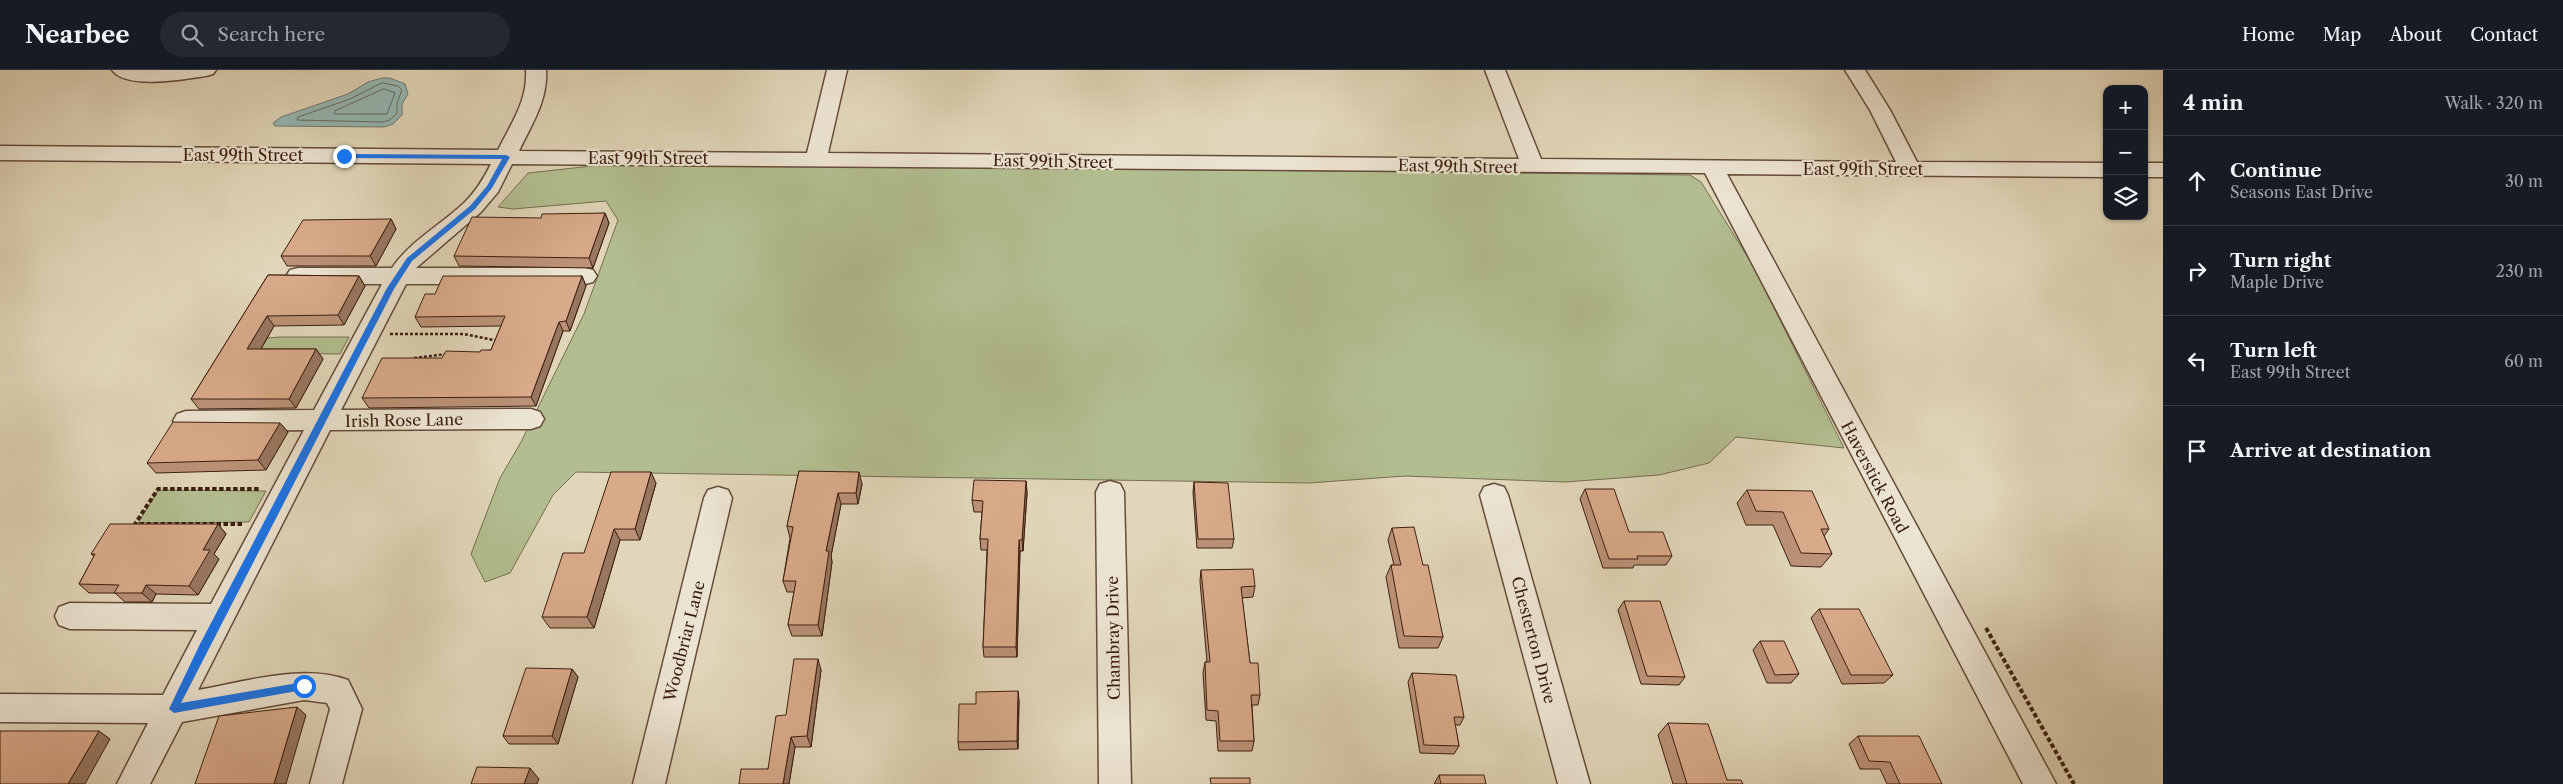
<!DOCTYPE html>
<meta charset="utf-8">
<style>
body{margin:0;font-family:"Libre Caslon Text",serif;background:#242831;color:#f1f3f6}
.controls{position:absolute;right:15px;top:15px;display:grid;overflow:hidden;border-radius:10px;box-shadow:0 1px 4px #0004}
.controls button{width:45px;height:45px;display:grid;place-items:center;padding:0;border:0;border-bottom:1px solid #363941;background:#171b24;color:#f1f3f6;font:25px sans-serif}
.stop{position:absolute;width:15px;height:15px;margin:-11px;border:4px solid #1a73e8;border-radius:50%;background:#fff}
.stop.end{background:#1a73e8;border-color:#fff;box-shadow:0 1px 5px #0008}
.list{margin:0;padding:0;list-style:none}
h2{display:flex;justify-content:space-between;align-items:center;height:65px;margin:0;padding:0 20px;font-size:21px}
h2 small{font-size:16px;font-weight:400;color:#9ea1a6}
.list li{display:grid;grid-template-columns:32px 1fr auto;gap:15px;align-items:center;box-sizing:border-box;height:90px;padding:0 20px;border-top:1px solid #363941}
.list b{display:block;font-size:19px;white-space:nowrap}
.list p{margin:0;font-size:16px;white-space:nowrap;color:#9ea1a6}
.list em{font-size:16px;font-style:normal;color:#9ea1a6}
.icon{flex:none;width:28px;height:28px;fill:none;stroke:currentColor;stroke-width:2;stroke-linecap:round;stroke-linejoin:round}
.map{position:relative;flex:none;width:2163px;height:714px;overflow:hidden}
header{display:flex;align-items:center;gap:30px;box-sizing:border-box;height:70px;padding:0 25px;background:#171b24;border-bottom:1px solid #363941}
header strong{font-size:24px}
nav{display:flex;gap:28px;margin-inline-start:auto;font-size:18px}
.search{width:350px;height:45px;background:#242831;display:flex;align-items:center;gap:12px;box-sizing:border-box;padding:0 18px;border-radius:28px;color:#9ea1a6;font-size:19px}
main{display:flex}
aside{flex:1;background:#171b24}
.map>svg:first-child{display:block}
.green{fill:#b2be90;stroke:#776e50}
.water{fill:#95b8b4;stroke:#717a72}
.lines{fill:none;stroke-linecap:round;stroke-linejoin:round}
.shore{stroke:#686b62;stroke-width:1}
.minor-casing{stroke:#654c3a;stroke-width:3}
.path-far1{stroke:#3c1e10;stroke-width:2.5;stroke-dasharray:3 2;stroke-linecap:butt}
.path{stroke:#3c1e10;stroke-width:4;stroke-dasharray:4.5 2.5;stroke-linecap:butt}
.minor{fill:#ece4d2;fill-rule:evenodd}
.wall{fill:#bb9277;stroke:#3c1e10}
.shaded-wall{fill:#987761;stroke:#3c1e10}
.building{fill:#d9aa8a;stroke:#3c1e10}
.route{fill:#1a73e8}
.labels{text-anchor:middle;stroke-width:4.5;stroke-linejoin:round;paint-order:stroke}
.street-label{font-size:16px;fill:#3c1e10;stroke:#ece4d2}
</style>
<header>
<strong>Nearbee</strong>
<div class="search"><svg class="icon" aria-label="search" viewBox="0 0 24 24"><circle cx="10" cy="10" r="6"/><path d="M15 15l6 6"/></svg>Search here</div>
<nav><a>Home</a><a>Map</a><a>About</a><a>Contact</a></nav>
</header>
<main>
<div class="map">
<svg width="2163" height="714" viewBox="0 0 2163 714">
<rect width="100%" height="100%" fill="#e1d6b9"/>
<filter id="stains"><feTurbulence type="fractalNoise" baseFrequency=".004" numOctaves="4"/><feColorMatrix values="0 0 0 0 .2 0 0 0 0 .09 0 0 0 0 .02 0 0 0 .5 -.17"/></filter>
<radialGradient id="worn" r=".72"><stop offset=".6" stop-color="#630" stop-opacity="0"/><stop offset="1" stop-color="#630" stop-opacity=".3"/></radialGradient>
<g class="green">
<path d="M619,93L1690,105L1701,112L1752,194L1844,378L1736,367L1709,393L1659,405L1565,412L1405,406L1309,413L576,402L553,425L510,503L485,512L471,484L500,408L521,372L584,244L618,150L606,131L513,139L498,137L528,103Z"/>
<path d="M280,267H349L340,284L248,283L256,269Z"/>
<path d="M158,420L266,421L249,452L138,453Z"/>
</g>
<path class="water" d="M382,8H390L405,14L408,24L402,34V45L393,54L384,57L275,56L273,53L281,47L348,24L368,12Z"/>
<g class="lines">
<g class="shore">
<path d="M382,13L398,16L402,20L397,33V43L390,50L383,52L297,50L298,47L350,29Z"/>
<path d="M384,19L395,23L387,44H334L335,41Z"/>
</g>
<defs>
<g id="minor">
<path d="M112,0H216L213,4L206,6C185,9 126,20 112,0Z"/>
<path d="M526,0H546C548,30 532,54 519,81L807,83L827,0H847L828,83L1519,89L1485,0H1505L1541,89L1896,92L1870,40L1845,0H1865L1890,40L1917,92L2107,93V107L1727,104L2056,714H2023L1705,103L512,94L498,122L481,142L416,198H585L593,200L597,206L593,212L585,214H406L341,340L531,339L540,342L544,349L540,356L531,359L330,360L198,620C244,612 303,593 348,610L362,639L342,714H310L330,639L327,633L304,630L182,652L150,714H117L148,653L0,652V624L163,625L197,560L70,559L59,555L55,546L59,537L70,533L211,534L304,360L186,361L177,358L173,351L177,344L186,341L314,340L382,214H298L290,212L286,206L290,200L298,198H392C411,170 441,155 465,132C476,121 484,108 491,94L0,90V76L498,80C511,54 528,30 526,0Z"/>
<rect x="2144" y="93" width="19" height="14"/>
<path d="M1110,411L1120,414L1124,422L1131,714H1099L1096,422L1100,414Z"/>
<path d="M1494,414L1504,417L1508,425L1590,714H1558L1480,425L1484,417Z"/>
<path d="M718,417L728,420L732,428L665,714H633L704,428L708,420Z"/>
</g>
</defs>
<use href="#minor" class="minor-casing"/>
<g class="path-far1">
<path d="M390,264H464L498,271"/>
<path d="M414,288L447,284"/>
</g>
<g class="path">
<path d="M242,454H135L158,419H261"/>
<path d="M1986,558L2074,714"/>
</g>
<use href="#minor" class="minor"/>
</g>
<g class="wall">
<path d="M605,143L609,153L593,198L459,196L454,186L541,148Z"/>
<path d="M391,149L396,159L376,196H287L281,186Z"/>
<path d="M268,205L359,206L365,216L344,255L274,256L261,279H316L323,289L296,338L199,339L191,329Z"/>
<path d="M582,206L586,216L570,261H563L536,336L369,338L362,328L480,282L491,280L501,256L421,257L415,247L435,224Z"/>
<path d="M280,353L288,362L266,400L156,403L147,393Z"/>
<path d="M799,401L862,414L858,434H841L831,486L832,492L822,566H792L788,555L794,522H787L783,511L790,468L787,456Z"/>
<path d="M1026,411L1027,423L1023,481H1020L1017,587H984L983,577L987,480H981L980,469L982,442H974L972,430Z"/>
<path d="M1194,412L1234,469L1232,478H1197L1193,422Z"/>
<path d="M656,413L640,470H620L594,558H550L542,547L584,483Z"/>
<path d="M1585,419L1629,462L1672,486L1666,495H1634L1633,498H1603L1580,429Z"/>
<path d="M1747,420L1829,459L1824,466L1832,484L1821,497L1791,496L1773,455H1746L1737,433Z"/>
<path d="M218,454L226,464L214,484L219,489L198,525L156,524L152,532H125L115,523H89L79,514L94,486L91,484Z"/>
<path d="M1392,458L1423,495L1443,567L1438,578H1399L1386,507L1391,495H1394L1388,470Z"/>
<path d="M1201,500L1255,516L1253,527L1242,528L1250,593L1260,625L1258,635H1252L1254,671L1252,681H1218L1216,651L1206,650L1203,603L1205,592H1207L1200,511Z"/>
<path d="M1624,531L1685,607L1679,615L1641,614L1618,540Z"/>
<path d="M1819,539L1893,605L1884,613L1842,614L1811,548Z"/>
<path d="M1760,571L1799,604L1791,613H1767L1753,580Z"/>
<path d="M572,599L578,607L558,674H509L503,666Z"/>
<path d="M821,600L811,677H795L789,714H739L768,699Z"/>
<path d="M1412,603L1464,647L1460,655H1455L1459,676L1454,684L1420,683L1408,612Z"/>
<path d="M1019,630L1018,679L959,680L958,672Z"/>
<path d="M1668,653L1727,710L1743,714H1673L1658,665Z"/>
<path d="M1858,666L1942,714H1887L1880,699H1860L1849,674Z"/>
<path d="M1439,705L1486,714H1434Z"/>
</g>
<g class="shaded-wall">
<path d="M605,143L609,153L593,198L589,188Z"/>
<path d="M391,149L396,159L376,196L370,186Z"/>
<path d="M359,206L365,216L344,255L338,245Z"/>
<path d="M582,206L586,216L570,261L566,251Z"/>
<path d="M267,246L274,256L255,289L247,279Z"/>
<path d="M559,252L563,261L536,336L531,327Z"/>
<path d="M316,279L323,289L296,338L289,329Z"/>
<path d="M280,353L288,362L266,400L258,390Z"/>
<path d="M651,402L656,413L640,470L635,459Z"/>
<path d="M859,402L862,414L858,434L856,423Z"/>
<path d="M1026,411L1027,423L1023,481L1022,470Z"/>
<path d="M838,423L841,434L831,486L832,492L822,566L818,555L826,481Z"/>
<path d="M218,454L226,464L214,484L219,489L198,525L189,516L203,480Z"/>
<path d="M614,459L620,470L594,558L587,547Z"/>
<path d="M1019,470L1020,481L1017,587L1016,577Z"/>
<path d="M146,515L156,524L152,532L142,523Z"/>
<path d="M818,589L821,600L811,677L807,666Z"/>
<path d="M572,599L578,607L558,674L552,666Z"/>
<path d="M1018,621L1019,630L1018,679L1017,671Z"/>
<path d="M297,637L306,645L286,714H274Z"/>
<path d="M99,661L110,669L85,714H68Z"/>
<path d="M791,667L795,677L789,714H783Z"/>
<path d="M530,698L539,709L537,714H524Z"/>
</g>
<g class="building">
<path d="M605,143L589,188L454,186L472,147L541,148L542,144Z"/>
<path d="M391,149L370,186H281L303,150Z"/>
<path d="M268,205L359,206L338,245L267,246L247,279H316L289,329H191Z"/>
<path d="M443,206H582L566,251L559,252L531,327L362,328L382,288H442L446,281L480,282L481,280H491L505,246L415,247L425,224H435Z"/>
<path d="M173,352L280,353L258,390L147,393Z"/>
<path d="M799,401L859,402L856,423H838L826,481H829L818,555H788L796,511H783L793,457L787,456Z"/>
<path d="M611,402H651L635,459H614L587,547H542L563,483H584Z"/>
<path d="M974,410L1026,411L1022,470H1019L1016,577H983L988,469H980L983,431L972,430Z"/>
<path d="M1194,412L1228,413L1234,469H1198Z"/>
<path d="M1585,419H1614L1629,462H1663L1672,486H1637L1638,489H1609Z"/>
<path d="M1747,420L1812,421L1829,459H1821L1832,484L1801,483L1783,442L1756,441Z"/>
<path d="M110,454H218L203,480H210L189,516L146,515L142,523H114L119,515L79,514L95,484H91Z"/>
<path d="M1414,457L1423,495H1428L1443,567L1404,566L1391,495H1401L1392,458Z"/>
<path d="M1253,499L1255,516L1241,517L1250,593H1258L1260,625H1251L1254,671H1220L1218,641L1207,640L1205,592H1210L1201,500Z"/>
<path d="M1624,531H1660L1685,607L1647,606Z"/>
<path d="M1819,539H1859L1893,605H1851Z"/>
<path d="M1760,571H1784L1799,604L1775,605Z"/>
<path d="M794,589H818L807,666L791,667L783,714H739L741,699H768L776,646L786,645Z"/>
<path d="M526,598L572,599L552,666H503Z"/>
<path d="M1412,603L1456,605L1464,647H1454L1459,676L1424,675Z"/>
<path d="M1018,621L1017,671L958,672L959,634H976V622Z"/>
<path d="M297,637L274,714H195L219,646Z"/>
<path d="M1668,653L1708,654L1727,710H1741L1743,714H1687Z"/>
<path d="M0,661H99L68,714H0Z"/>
<path d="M1858,666H1919L1942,714H1900L1890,692L1869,691Z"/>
<path d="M477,697L530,698L524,714H471Z"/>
<path d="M1439,705H1484L1486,714H1441Z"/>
<path d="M1210,708H1250V714H1211Z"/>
</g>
<path class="route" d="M344,84L506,85L510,87L492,118L475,139L412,191L394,219L181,633L304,612L308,613V619L174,643L169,639L200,574L387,218L407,188L470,136L487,116L502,89L342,88Z"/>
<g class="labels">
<g class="street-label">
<text x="243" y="91">East 99th Street</text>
<text x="648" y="94">East 99th Street</text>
<text transform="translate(1053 91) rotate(1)" y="6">East 99th Street</text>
<text transform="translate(1458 96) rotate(1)" y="6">East 99th Street</text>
<text x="1863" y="105">East 99th Street</text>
<text transform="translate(404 350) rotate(-1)" y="6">Irish Rose Lane</text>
<text transform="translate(1875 407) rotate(62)" y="6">Haverstick Road</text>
<text transform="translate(1113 568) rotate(-91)" y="6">Chambray Drive</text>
<text transform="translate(1534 570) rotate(75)" y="6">Chesterton Drive</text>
<text transform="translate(684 571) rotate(-76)" y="6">Woodbriar Lane</text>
</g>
</g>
<rect width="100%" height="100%" filter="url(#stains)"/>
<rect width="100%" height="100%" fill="url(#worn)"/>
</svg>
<div class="controls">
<button>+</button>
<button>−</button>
<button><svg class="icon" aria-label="layers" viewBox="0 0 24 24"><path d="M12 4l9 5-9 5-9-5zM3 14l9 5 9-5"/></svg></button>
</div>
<div class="stop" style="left:304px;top:616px"></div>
<div class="stop end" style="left:344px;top:86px"></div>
</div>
<aside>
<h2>4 min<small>Walk · 320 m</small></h2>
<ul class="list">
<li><svg class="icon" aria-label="ahead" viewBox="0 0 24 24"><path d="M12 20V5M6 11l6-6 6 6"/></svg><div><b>Continue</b><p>Seasons East Drive</p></div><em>30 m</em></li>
<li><svg class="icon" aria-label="right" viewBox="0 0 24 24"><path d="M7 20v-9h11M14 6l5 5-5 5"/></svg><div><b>Turn right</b><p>Maple Drive</p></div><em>230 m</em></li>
<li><svg class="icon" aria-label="left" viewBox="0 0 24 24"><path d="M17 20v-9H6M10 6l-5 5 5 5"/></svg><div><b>Turn left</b><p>East 99th Street</p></div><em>60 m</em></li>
<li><svg class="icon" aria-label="arrive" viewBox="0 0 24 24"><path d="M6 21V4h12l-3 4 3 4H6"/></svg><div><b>Arrive at destination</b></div></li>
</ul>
</aside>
</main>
